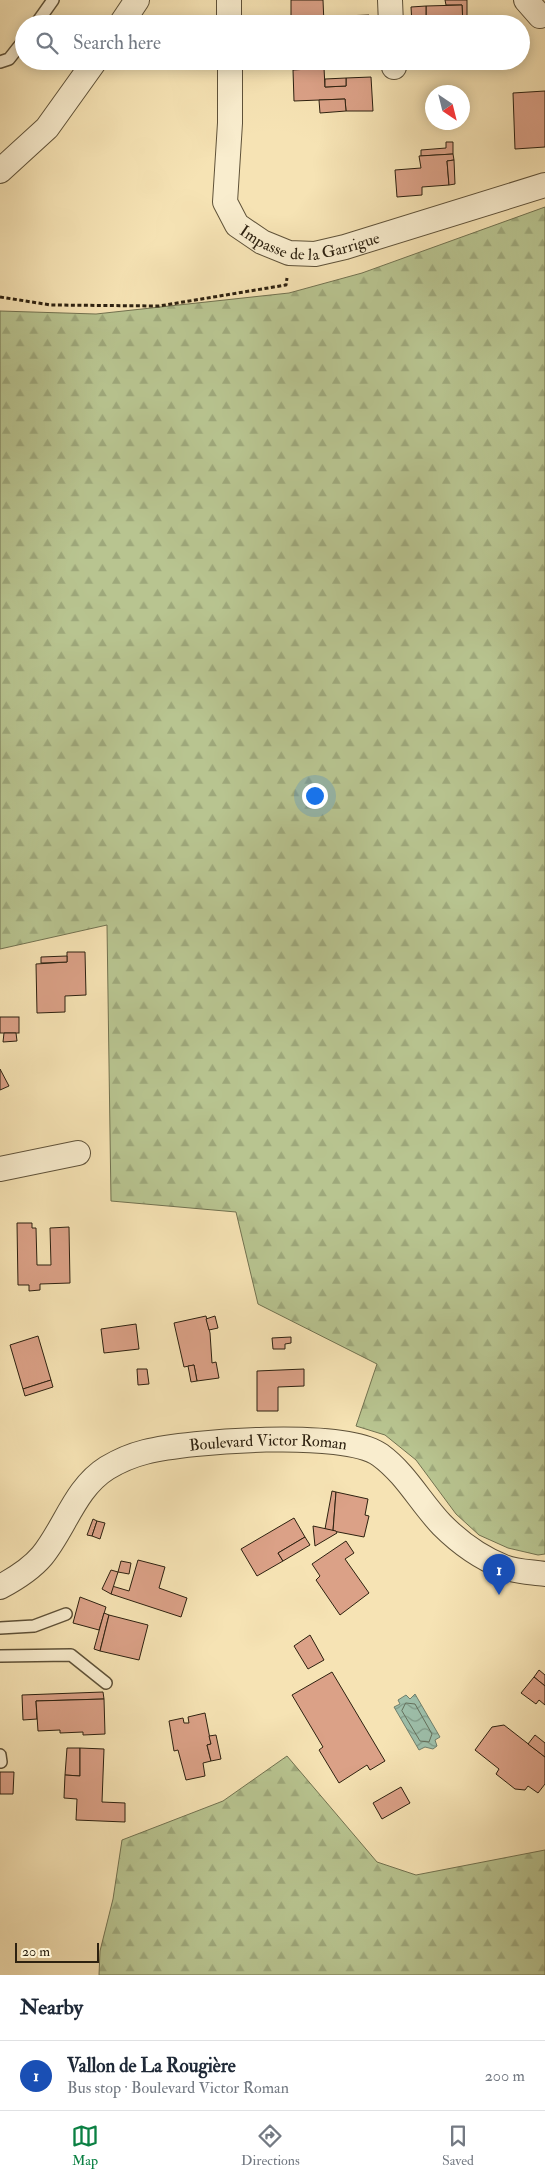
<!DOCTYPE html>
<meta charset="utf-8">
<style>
body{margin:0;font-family:"IM FELL Double Pica",serif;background:#f2f2f3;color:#1f2937}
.compass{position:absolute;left:425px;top:85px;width:45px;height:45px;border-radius:50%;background:#fff;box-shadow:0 2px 12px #0003;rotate:145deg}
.scale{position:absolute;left:15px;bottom:12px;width:84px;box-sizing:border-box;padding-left:5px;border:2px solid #2d2110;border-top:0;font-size:14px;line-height:18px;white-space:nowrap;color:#2d2110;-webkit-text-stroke:4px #f9edce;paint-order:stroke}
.you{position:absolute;left:314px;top:795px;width:18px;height:18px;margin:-12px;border:4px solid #fff;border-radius:50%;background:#1a73e8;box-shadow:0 0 0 8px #1a73e833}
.badge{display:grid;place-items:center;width:32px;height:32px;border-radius:50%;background:#0b8043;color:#fff;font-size:16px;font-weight:700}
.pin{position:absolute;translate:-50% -41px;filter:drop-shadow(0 1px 2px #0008)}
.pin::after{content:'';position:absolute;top:26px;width:18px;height:15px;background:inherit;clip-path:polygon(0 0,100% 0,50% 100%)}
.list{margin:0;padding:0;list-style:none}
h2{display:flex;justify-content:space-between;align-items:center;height:65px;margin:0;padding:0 20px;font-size:21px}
h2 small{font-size:16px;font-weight:400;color:#747a83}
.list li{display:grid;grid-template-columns:32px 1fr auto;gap:15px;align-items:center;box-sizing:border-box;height:70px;padding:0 20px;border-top:1px solid #e0e1e3}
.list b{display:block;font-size:19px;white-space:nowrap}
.list p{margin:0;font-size:16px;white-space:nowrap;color:#747a83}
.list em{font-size:16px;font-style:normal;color:#747a83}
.icon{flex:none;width:28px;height:28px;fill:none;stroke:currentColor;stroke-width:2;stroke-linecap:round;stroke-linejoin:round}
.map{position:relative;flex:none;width:545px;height:1975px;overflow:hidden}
.search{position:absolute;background:#fff;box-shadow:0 2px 12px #0003;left:15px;right:15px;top:15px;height:55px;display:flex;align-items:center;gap:12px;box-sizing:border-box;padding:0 18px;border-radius:28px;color:#747a83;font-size:19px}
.sheet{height:135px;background:#fff}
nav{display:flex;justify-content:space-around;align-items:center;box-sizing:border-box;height:70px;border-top:1px solid #e0e1e3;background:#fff;font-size:14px;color:#747a83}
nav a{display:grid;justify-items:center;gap:2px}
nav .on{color:#0b8043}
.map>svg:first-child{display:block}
.forest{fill:url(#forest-firs);stroke:#727250}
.water{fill:url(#water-waves);stroke:#707f6c}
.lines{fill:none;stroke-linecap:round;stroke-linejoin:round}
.shore{stroke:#65705c;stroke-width:1}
.building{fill:#dba187;stroke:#2d2110}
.lane-casing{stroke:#5f5239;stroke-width:14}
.street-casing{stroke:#5f5239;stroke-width:26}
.path{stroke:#2d2110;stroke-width:3;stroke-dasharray:4 2.5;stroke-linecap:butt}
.lane{stroke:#f9edce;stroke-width:11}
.street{stroke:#f9edce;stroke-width:24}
.labels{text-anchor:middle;stroke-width:4.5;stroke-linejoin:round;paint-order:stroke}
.street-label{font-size:16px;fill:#2d2110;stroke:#f9edce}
</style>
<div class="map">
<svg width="545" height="1975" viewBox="0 0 545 1975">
<defs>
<pattern id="forest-firs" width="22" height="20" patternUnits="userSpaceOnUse" patternTransform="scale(1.25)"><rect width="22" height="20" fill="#b8c490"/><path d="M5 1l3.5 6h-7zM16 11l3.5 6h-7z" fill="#9ea87b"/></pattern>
<pattern id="water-waves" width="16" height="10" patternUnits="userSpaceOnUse" patternTransform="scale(1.25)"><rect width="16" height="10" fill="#9dbea9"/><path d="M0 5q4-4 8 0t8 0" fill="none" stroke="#809a88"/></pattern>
</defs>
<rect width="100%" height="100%" fill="#f6e3b4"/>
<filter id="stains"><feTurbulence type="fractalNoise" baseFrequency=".004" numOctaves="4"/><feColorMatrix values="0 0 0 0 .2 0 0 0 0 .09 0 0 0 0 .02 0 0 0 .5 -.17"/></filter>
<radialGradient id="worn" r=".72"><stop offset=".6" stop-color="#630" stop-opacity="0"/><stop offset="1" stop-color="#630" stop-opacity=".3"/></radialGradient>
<g class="forest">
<path d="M545,207V1554L538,1555L508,1548L479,1535L456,1514L416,1460L385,1435L356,1426L377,1364L258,1304L236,1212L111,1201L107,925L0,949V311L96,314L289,293L362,273Z"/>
<path d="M287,1756L377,1862L416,1875L545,1850V1975H99L100,1951L113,1899L122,1840L223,1801Z"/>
</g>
<path class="water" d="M415,1694L440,1737L435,1740L437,1746L433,1749L425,1747L419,1750L394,1707L400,1704L398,1700L406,1695L410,1699Z"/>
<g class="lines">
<path class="shore" d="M406,1703L415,1704L432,1734L429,1742L420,1741L402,1711Z"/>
</g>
<g class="building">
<path d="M291,0H323L324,24H291Z"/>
<path d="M445,0H467V24H463L462,5H446Z"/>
<path d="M462,5L463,24H426V6Z"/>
<path d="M426,6V24H412L411,7Z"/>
<path d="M369,15V24H344V16Z"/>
<path d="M344,16V24H324V17Z"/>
<path d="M434,61H463V65L434,66Z"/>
<path d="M324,68L325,87L346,86V78L371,77L373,111H346L345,99L294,101L293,70Z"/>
<path d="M346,78V86L325,87V79Z"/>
<path d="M545,91V147L515,149L513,93Z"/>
<path d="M345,99L346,111L320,113L319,100Z"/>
<path d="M446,142H453V154L421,156V150L446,148Z"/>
<path d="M453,154L454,160L447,161L449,185L422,187V195L397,197L395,170L421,168L419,156Z"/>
<path d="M454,160L455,184L449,185L447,161Z"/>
<path d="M67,952H85L86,995L65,996V1012L37,1013L36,964L67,962Z"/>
<path d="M67,956V962L41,963V957Z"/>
<rect x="0" y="1017" width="19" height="16"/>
<path d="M4,1033H16L17,1041L3,1042Z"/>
<path d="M0,1069L9,1086L0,1090Z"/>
<path d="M17,1223H32V1228H36L37,1265H51L50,1228L69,1227L70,1283L40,1284V1290L29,1291V1285H18Z"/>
<path d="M206,1316L210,1333L212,1363L216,1362L219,1378L197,1381L194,1365L184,1367L174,1323Z"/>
<path d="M215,1316L218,1328L209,1330L206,1319Z"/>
<path d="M136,1324L139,1349L104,1353L101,1329Z"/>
<path d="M38,1336L51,1380L23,1389L10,1345Z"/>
<path d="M291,1337V1343L285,1344V1349H273L272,1338Z"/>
<path d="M194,1365L197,1381L191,1382L188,1366Z"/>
<path d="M137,1369H147L149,1384L138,1385Z"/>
<path d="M304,1369V1386L278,1387V1411H257V1371Z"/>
<path d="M51,1380L53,1387L25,1396L23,1389Z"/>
<path d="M332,1491L336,1492L333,1531L325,1529Z"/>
<path d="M336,1492L368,1499L365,1515L369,1516L364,1537L333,1531Z"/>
<path d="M294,1518L305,1537L278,1553L283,1561L257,1576L241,1549Z"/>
<path d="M93,1519L97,1521L92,1536L87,1535Z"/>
<path d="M97,1521L105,1523L100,1539L92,1536Z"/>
<path d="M313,1526L336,1531L337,1533L315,1546Z"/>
<path d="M305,1537L310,1545L283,1561L278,1553Z"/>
<path d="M346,1541L354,1553L345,1559L369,1593L340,1615L316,1580L320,1576L312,1564Z"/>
<path d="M138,1560L165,1567L159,1588L187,1598L181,1617L111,1594L112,1586L129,1591Z"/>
<path d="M121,1561L131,1563L129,1574L118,1572Z"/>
<path d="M111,1570L118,1572L111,1594L102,1589Z"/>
<path d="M80,1597L106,1607L99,1630L73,1623Z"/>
<path d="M104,1613L109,1615L100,1651L94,1649Z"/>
<path d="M109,1615L148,1625L139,1660L100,1651Z"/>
<path d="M310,1635L324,1660L308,1669L294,1646Z"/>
<path d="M539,1670L545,1675V1686L534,1677Z"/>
<path d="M332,1672L385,1761L370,1770L367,1765L339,1783L319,1750L323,1747L292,1695Z"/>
<path d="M534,1677L545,1686V1705L539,1700L536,1704L521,1693Z"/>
<path d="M103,1692L104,1699L36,1701L37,1719L23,1720L22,1695Z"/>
<path d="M104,1699L105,1734L83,1735V1732L60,1733V1730L38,1731L36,1701Z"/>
<path d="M205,1713L211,1744L207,1745L211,1761L203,1763L205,1776L186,1780L178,1750L174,1751L169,1721L183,1718L184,1723H189L188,1717Z"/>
<path d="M504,1725L545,1757V1784L538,1793L528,1786L525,1790L515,1789L496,1774L499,1769L475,1750L492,1727Z"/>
<path d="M216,1735L221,1759L211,1761L207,1745L211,1744L209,1736Z"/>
<path d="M535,1735L545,1743V1757L528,1744Z"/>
<path d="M67,1748H80V1776L65,1775Z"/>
<path d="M80,1748L104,1749L102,1802L125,1803V1822L76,1820L77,1799L64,1798L65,1775L80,1776Z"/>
<path d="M0,1772H14L13,1794H0Z"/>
<path d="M401,1787L410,1803L382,1819L373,1803Z"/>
</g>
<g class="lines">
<defs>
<g id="lane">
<path d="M36,24L53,0"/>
<path d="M0,62L9,59L24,40"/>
<path d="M0,1628L34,1626L66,1614"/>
<path d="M0,1656L71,1655L106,1683"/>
<path d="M0,1755L1,1762"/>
</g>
<g id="street">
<path d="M229,0V24"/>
<path d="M390,0L391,24"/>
<path d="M526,0L540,16"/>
<path d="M121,24L137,0"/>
<path id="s1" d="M230,61V123L225,202L237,225L262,242L289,253L315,254L345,247L545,185"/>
<path d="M394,61V67"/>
<path d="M0,171L47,128L95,61"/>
<path d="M0,1169L78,1153"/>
<path id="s2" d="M0,1587C15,1579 31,1569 42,1556C65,1528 75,1488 107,1468C117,1462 133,1455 145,1452C189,1441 345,1429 380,1455C406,1474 420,1502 442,1525C460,1543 481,1558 504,1567C516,1572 532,1572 545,1574"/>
</g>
</defs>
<use href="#lane" class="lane-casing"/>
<use href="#street" class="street-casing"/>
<path class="path" d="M0,297L51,305L159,306L286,285L287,278"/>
<use href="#lane" class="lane"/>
<use href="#street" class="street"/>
</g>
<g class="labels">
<g class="street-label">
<text dy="6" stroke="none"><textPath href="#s1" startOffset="246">Impasse de la Garrigue</textPath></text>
<text dy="6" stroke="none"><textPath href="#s2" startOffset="328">Boulevard Victor Roman</textPath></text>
</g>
</g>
<rect width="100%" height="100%" filter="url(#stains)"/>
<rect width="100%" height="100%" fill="url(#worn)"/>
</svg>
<svg class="compass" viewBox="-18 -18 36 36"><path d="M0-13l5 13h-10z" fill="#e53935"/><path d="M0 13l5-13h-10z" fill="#747a83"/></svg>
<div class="scale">20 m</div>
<div class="you"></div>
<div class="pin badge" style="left:499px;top:1595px;background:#1a4fb4">1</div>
<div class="search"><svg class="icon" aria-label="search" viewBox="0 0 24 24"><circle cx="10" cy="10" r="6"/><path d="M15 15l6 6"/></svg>Search here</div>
</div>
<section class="sheet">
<h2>Nearby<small></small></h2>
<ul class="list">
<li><span class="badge" style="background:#1a4fb4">1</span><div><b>Vallon de La Rougière</b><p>Bus stop · Boulevard Victor Roman</p></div><em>200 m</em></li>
</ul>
</section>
<nav>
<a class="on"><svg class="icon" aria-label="map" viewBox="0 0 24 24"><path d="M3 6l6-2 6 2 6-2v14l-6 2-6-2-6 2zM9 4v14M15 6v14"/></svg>Map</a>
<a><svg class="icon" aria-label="directions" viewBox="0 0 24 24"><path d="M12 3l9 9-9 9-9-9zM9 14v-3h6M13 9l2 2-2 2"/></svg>Directions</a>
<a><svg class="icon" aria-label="saved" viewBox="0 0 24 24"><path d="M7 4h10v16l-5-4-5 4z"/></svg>Saved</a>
</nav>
